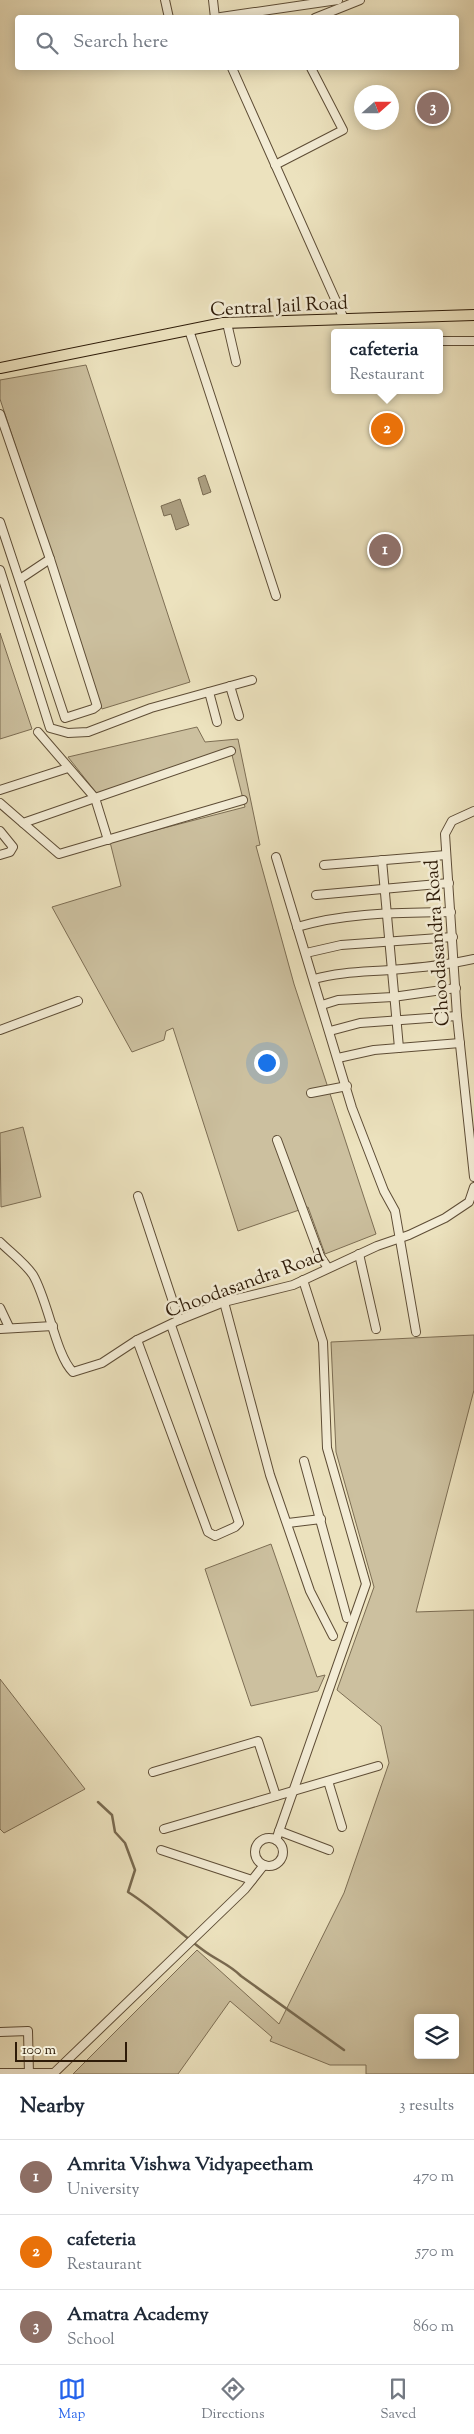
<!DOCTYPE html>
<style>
body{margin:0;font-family:"Sorts Mill Goudy",serif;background:#f6f6f7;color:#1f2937}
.controls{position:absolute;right:15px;bottom:15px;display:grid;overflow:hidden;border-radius:5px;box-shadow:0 2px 12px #0003}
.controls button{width:45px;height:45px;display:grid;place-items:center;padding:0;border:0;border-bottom:1px solid #e0e1e3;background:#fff;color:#1f2937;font:25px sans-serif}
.compass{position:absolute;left:354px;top:85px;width:45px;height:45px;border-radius:50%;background:#fff;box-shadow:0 2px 12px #0003;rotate:69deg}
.scale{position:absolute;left:15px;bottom:12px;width:112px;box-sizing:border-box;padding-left:5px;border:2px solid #2e1b08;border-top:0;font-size:14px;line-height:18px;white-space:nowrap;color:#2e1b08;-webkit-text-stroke:4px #f3ecd5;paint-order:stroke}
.you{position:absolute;left:266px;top:1062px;width:18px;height:18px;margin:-12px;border:4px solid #fff;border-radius:50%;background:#1a73e8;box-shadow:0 0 0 8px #1a73e833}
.badge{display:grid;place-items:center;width:32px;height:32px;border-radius:50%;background:#2563eb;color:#fff;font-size:16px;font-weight:700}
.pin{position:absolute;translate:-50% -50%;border:2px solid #fff;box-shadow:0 1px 5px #0006}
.popup{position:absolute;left:331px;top:329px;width:112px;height:65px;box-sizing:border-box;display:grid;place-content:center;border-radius:5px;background:#fff;filter:drop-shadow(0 1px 4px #0005);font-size:16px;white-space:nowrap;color:#747a83}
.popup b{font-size:19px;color:#1f2937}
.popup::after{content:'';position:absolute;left:50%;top:100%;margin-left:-10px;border:10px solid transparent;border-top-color:#fff}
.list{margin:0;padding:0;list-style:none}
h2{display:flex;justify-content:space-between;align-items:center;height:65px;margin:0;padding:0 20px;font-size:21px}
h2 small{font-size:16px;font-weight:400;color:#747a83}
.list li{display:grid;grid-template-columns:32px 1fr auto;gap:15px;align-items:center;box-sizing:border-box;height:75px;padding:0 20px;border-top:1px solid #e0e1e3}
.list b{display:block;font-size:19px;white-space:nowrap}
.list p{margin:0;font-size:16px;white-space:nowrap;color:#747a83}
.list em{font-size:16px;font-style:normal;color:#747a83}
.icon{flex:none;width:28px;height:28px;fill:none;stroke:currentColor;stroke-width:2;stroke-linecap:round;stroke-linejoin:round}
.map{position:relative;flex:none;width:474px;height:2074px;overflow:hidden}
.search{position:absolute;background:#fff;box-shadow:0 2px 12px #0003;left:15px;right:15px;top:15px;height:55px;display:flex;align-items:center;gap:12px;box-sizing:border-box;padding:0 18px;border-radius:5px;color:#747a83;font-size:19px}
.sheet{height:290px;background:#fff}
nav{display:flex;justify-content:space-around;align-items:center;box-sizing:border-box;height:70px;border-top:1px solid #e0e1e3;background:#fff;font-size:14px;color:#747a83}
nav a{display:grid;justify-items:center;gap:2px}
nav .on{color:#2563eb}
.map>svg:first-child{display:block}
.green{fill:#ccc09f;stroke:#7d6e54;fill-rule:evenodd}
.water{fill:#ab9e80;stroke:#796a50}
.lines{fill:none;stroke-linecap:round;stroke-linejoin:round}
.stream{stroke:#796a50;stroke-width:2.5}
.minor-casing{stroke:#5e4d36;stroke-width:10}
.major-casing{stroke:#2e1b08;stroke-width:12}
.minor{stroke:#f3ecd5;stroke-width:8}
.major{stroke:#ece2be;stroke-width:10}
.labels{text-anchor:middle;stroke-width:5;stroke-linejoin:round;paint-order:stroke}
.street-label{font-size:19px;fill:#2e1b08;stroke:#f3ecd5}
</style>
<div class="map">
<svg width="474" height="2074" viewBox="0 0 474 2074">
<rect width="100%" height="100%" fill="#ece2be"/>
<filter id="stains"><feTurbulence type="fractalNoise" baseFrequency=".004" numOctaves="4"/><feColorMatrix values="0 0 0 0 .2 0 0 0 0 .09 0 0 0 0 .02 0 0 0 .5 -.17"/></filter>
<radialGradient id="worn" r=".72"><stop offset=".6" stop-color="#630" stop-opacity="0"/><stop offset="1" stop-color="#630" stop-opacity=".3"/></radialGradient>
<g class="green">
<path d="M86,365L190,682L102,709L0,399V380Z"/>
<path d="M0,633L32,729L0,739Z"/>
<path d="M197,727L205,742L238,739L260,845L256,846L294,984L376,1234L325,1254L308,1207L238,1231L173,1028L166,1031L164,1040L132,1052L52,907L121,886L110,842L245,807L231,751L98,795L68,757Z"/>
<path d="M23,1127L41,1197L1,1207L0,1133Z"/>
<path d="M474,1335V1390L416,1612L474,1610V2074H366V2065H330L270,2041L272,2037L230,2001L178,2074H73L197,1950L279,2024L344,1893L389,1763L381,1726L337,1690L374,1587L336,1452L331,1342ZM418,2018H455V2055H418Z"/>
<path d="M271,1544L317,1677L325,1675L318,1691L251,1706L205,1569Z"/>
<path d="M0,1679L85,1789L4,1833L0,1829Z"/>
</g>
<g class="water">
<path d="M205,475L211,492L203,495L198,478Z"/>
<path d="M180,499L189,525L176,530L171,514L164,516L161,506Z"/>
</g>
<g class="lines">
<path class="stream" d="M98,1802L112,1815L115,1832L125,1843L135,1870L128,1892C155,1909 177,1931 203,1950C216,1960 229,1964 241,1976L344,2050"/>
<defs>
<g id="minor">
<path d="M165,0L169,18"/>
<path d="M213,0L215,18"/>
<path d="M214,18L338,0"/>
<path d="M315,18L360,0"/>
<path d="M232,68L344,319"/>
<path d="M275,165L343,130L311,68"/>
<path d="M227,323L236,362"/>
<path d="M189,330L276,596"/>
<path d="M440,341H474"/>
<path d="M0,414L50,559L97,706L93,709L65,718L0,522"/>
<path d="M0,570L50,728L68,733L88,732L151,708L252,680"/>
<path d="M20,579L50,559"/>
<path d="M230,686L239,716"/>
<path d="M209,692L217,722"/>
<path d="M0,790L68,768"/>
<path d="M0,803L23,823L95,798L38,732"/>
<path d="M474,811L452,821L445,834L457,1016L474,1177"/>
<path d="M23,823L59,854L243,800"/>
<path d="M0,831L13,847L10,852L0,855"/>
<path d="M108,840L95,798L231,751"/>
<path d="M276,857L352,1108L384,1191L395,1211L416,1332"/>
<path d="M382,860L399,1048"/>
<path d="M324,865L446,855"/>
<path d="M316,895L449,883"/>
<path d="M297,927C347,912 399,913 451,912"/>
<path d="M306,953L341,945L453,937"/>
<path d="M314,979C339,972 364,972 390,970C418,968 447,965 474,959"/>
<path d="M322,1005L338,1000L393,997L456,988"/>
<path d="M0,1030L78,1001"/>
<path d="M330,1031L360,1023L457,1016"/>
<path d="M338,1058L374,1050L460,1043"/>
<path d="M311,1093L347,1086"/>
<path d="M277,1140L320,1256L328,1268"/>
<path d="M138,1196L179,1320"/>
<path d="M0,1242C10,1252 25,1263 33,1275C48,1300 56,1356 73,1372L102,1363L137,1340L179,1320L224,1302L293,1285L377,1246L409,1235L445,1218L469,1202L474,1187"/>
<path d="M359,1254L376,1329"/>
<path d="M224,1302L270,1475L310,1591L333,1636"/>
<path d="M0,1308L9,1327"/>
<path d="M0,1329L53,1326"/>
<path d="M137,1340L208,1532L215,1536L235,1527L239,1523L171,1325"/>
<path d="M304,1461L347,1618"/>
<path d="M288,1523L321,1519"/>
<path d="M153,1772L258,1741L276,1796"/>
<path d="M328,1781L342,1827"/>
<path d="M164,1829L378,1766"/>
<path d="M279,1831L329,1850"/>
<circle cx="269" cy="1852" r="14"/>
<path d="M276,1840L366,1584L327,1448L323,1342L303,1280"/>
<path d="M161,1850L252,1880"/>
<path d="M0,2032L28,2031L29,2074"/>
<path d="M0,2073H54L245,1889L264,1865"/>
</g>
<path id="major" d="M0,368L223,323L474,315"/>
</defs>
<use href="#minor" class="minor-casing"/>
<use href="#major" class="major-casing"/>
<use href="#minor" class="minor"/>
<use href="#major" class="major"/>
</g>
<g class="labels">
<g class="street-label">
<text transform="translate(279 305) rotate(-3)" y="7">Central Jail Road</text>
<text transform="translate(436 943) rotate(-94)" y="7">Choodasandra Road</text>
<text transform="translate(244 1282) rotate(-20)" y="7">Choodasandra Road</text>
</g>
</g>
<rect width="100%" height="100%" filter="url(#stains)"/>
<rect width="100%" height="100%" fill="url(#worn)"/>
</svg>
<div class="controls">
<button><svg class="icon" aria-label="layers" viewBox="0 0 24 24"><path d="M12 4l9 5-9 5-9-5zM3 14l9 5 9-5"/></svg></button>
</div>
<svg class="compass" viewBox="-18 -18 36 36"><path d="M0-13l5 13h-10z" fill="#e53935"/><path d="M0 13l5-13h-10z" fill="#747a83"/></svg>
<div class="scale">100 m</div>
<div class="you"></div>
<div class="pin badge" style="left:385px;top:550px;background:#8d6e63">1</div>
<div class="pin badge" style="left:387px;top:429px;background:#e8710a">2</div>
<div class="popup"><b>cafeteria</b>Restaurant</div>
<div class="pin badge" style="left:433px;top:108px;background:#8d6e63">3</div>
<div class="search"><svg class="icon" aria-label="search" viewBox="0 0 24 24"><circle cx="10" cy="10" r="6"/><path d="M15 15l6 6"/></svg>Search here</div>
</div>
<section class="sheet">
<h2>Nearby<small>3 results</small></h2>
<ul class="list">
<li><span class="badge" style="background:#8d6e63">1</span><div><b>Amrita Vishwa Vidyapeetham</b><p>University</p></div><em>470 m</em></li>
<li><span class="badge" style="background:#e8710a">2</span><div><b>cafeteria</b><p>Restaurant</p></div><em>570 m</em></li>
<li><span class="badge" style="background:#8d6e63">3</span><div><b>Amatra Academy</b><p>School</p></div><em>860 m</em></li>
</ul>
</section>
<nav>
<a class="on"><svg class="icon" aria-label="map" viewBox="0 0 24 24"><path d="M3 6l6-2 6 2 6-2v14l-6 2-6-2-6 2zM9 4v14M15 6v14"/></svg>Map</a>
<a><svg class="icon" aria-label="directions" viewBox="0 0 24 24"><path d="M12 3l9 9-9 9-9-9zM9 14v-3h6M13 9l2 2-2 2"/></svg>Directions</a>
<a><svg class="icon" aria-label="saved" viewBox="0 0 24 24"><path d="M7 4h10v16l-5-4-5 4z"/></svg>Saved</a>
</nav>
